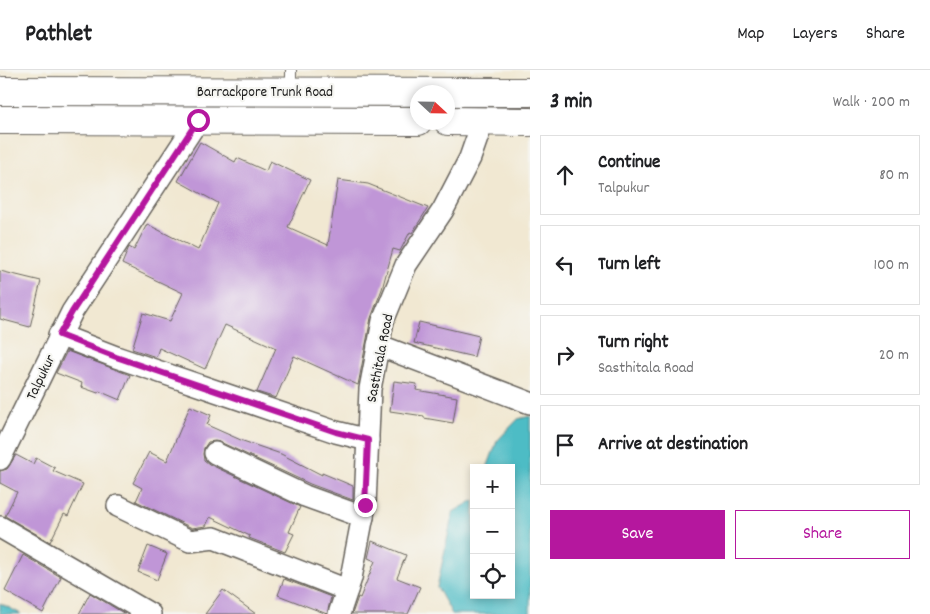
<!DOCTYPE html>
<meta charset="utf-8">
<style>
body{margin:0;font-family:Dekko,sans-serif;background:#f2f2f2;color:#202124}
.controls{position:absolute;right:15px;bottom:15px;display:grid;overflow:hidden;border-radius:0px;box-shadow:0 2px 8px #0003}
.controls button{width:45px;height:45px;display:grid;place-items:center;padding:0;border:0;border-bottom:1px solid #e0e0e0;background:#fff;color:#202124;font:25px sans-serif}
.compass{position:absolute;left:410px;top:15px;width:45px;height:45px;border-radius:50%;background:#fff;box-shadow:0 2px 8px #0003;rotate:112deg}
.stop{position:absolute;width:15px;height:15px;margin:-11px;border:4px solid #b5179e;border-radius:50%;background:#fff}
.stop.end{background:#b5179e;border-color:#fff;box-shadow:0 1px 5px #0008}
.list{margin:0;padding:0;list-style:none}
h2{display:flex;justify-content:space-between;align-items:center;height:65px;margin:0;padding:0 20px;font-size:21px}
h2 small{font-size:16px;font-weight:400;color:#757577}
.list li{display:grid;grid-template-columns:32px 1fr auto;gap:15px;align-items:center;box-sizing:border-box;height:80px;margin:0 10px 10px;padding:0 10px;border:1px solid #e0e0e0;border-radius:0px}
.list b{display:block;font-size:19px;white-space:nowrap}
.list p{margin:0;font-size:16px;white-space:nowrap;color:#757577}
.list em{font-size:16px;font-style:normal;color:#757577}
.actions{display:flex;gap:10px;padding:15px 20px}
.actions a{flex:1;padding:11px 0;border:1px solid #b5179e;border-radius:0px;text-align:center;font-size:18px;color:#b5179e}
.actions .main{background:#b5179e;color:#fff}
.icon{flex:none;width:28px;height:28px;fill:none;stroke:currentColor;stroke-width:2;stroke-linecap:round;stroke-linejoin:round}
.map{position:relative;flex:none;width:530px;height:544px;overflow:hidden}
header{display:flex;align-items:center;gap:30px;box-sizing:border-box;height:70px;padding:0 25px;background:#fff;border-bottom:1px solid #e0e0e0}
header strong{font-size:24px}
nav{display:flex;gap:28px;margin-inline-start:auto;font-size:18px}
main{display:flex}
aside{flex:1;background:#fff}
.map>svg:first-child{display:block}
.water{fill:#4ebcc5;stroke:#356c70}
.building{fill:#c096d7}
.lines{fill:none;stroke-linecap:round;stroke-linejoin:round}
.service-casing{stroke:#67635c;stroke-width:12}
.minor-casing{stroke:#67635c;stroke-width:24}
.primary-casing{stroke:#67635c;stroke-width:30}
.service{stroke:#fff;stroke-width:10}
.minor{stroke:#fff;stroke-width:21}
.primary{stroke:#fff;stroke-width:28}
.route{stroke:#b5179e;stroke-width:6}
.labels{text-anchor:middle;stroke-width:4.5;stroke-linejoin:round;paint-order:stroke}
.street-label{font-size:15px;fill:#1c1c1c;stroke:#f6f6f2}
</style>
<header>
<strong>Pathlet</strong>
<nav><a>Map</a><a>Layers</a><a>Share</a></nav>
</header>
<main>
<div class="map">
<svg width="530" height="544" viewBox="0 0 530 544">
<rect width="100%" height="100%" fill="#f6f6f2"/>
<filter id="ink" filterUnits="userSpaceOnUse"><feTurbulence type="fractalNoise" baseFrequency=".02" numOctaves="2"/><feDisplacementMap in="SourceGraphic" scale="10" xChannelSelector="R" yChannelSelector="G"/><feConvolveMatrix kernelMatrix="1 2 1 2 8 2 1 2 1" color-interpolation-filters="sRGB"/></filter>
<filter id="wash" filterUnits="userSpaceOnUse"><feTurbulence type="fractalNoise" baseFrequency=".0096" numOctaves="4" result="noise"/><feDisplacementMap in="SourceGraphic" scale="20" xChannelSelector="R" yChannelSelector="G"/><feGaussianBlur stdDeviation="1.12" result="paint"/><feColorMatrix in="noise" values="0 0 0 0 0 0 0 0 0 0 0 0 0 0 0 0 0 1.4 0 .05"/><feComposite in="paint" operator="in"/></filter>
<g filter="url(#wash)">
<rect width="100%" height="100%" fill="#f1e8d2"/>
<g class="water">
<path d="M530,346V544H452L437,517L453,442L474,430V525H511V398H487L497,371L518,349Z"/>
<path d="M0,533L21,544H0Z"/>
</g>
<g id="blocks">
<g class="building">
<path d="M200,72L235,92L237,88L266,101L270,91L310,110L288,157L328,175L338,110L368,114L428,138L412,163L410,162L400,181L393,179L382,219L371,248L358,315L294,286L276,328L257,322L276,278L225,255L205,299L159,278L156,287L132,279L143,243L170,251L183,223L122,194L129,177L134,180L147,154L198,180L218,133L178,111Z"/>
<path d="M0,201L41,211L30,257L0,249Z"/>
<path d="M419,252L479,266L474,287L414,273Z"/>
<path d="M67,281L130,305L120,330L99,321L98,323L81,317L82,313L56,303Z"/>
<path d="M394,311L417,314L416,320L457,327L453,353L424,348V346L390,341Z"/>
<path d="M190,336L211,345L207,355L243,371L281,384L322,405V403L353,416V430L310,414L220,372L215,371L208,372L204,378L203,384L204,390L209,394L300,437L289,462L294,464L285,482L249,468L250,466L210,447L206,456L192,458L136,431L142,418L133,413L149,382L167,391Z"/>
<path d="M16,385L33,394L36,388L55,398L53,401L83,414L68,446L64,444L50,472L5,446L17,422L0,413V401L7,399Z"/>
<path d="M372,471L406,485L397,508L420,517L408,544H352L358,527L360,528L375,491L368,488Z"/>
<path d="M148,476L167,484L157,510L138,502Z"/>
<path d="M23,485L61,507L43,543L5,521Z"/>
<path d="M284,509L331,527L327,544L278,525Z"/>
<path d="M223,520L256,544H205Z"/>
<path d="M90,523L125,544H79Z"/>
</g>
</g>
</g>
<g filter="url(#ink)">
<use href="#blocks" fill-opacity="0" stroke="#67635c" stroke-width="1"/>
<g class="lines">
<defs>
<path id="service" d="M291,21V0"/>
<g id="minor">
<path d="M59,265L116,287L336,362L368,370"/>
<path d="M378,275L530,333"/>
<path d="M215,383L305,426L363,447"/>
<path d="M0,389L72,242L198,50"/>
<path d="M118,436L190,471L214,468L347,520"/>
<path d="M0,457L150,544"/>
<path d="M339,544L351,508L365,435L370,319L383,251L406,195L443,140L470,88L483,51"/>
</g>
<g id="primary">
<path d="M0,21L530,22"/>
<path d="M0,50L418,51"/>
<path d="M448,51L530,52"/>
</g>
</defs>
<use href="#service" class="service-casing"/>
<use href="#minor" class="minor-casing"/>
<use href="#primary" class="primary-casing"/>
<use href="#service" class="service"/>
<use href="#minor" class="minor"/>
<use href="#primary" class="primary"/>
</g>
</g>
<g class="lines" filter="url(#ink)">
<path class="route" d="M198,50L72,242L59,265L116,287L336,362L368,370L365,435"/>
</g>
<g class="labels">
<g class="street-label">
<text x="265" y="26">Barrackpore Trunk Road</text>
<text transform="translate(379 288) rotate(-79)" y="5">Sasthitala Road</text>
<text transform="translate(40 307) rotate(-64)" y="5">Talpukur</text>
</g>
</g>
</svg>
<div class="controls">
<button>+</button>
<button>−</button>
<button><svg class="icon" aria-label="locate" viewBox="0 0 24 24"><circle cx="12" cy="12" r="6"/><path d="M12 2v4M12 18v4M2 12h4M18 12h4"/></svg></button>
</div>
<svg class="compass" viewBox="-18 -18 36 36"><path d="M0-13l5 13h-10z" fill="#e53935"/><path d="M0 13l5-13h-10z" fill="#757577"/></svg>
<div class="stop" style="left:198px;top:50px"></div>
<div class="stop end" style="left:365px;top:435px"></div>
</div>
<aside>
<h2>3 min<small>Walk · 200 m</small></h2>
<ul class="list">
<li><svg class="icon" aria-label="ahead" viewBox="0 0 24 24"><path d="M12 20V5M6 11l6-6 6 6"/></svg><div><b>Continue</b><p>Talpukur</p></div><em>80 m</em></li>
<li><svg class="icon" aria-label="left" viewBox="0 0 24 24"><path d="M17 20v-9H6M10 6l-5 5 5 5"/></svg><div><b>Turn left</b></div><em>100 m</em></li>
<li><svg class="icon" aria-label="right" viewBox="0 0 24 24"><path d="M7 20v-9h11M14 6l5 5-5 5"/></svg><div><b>Turn right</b><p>Sasthitala Road</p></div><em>20 m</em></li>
<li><svg class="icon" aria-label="arrive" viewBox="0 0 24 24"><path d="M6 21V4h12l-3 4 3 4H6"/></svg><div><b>Arrive at destination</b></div></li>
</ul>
<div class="actions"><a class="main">Save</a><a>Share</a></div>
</aside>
</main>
